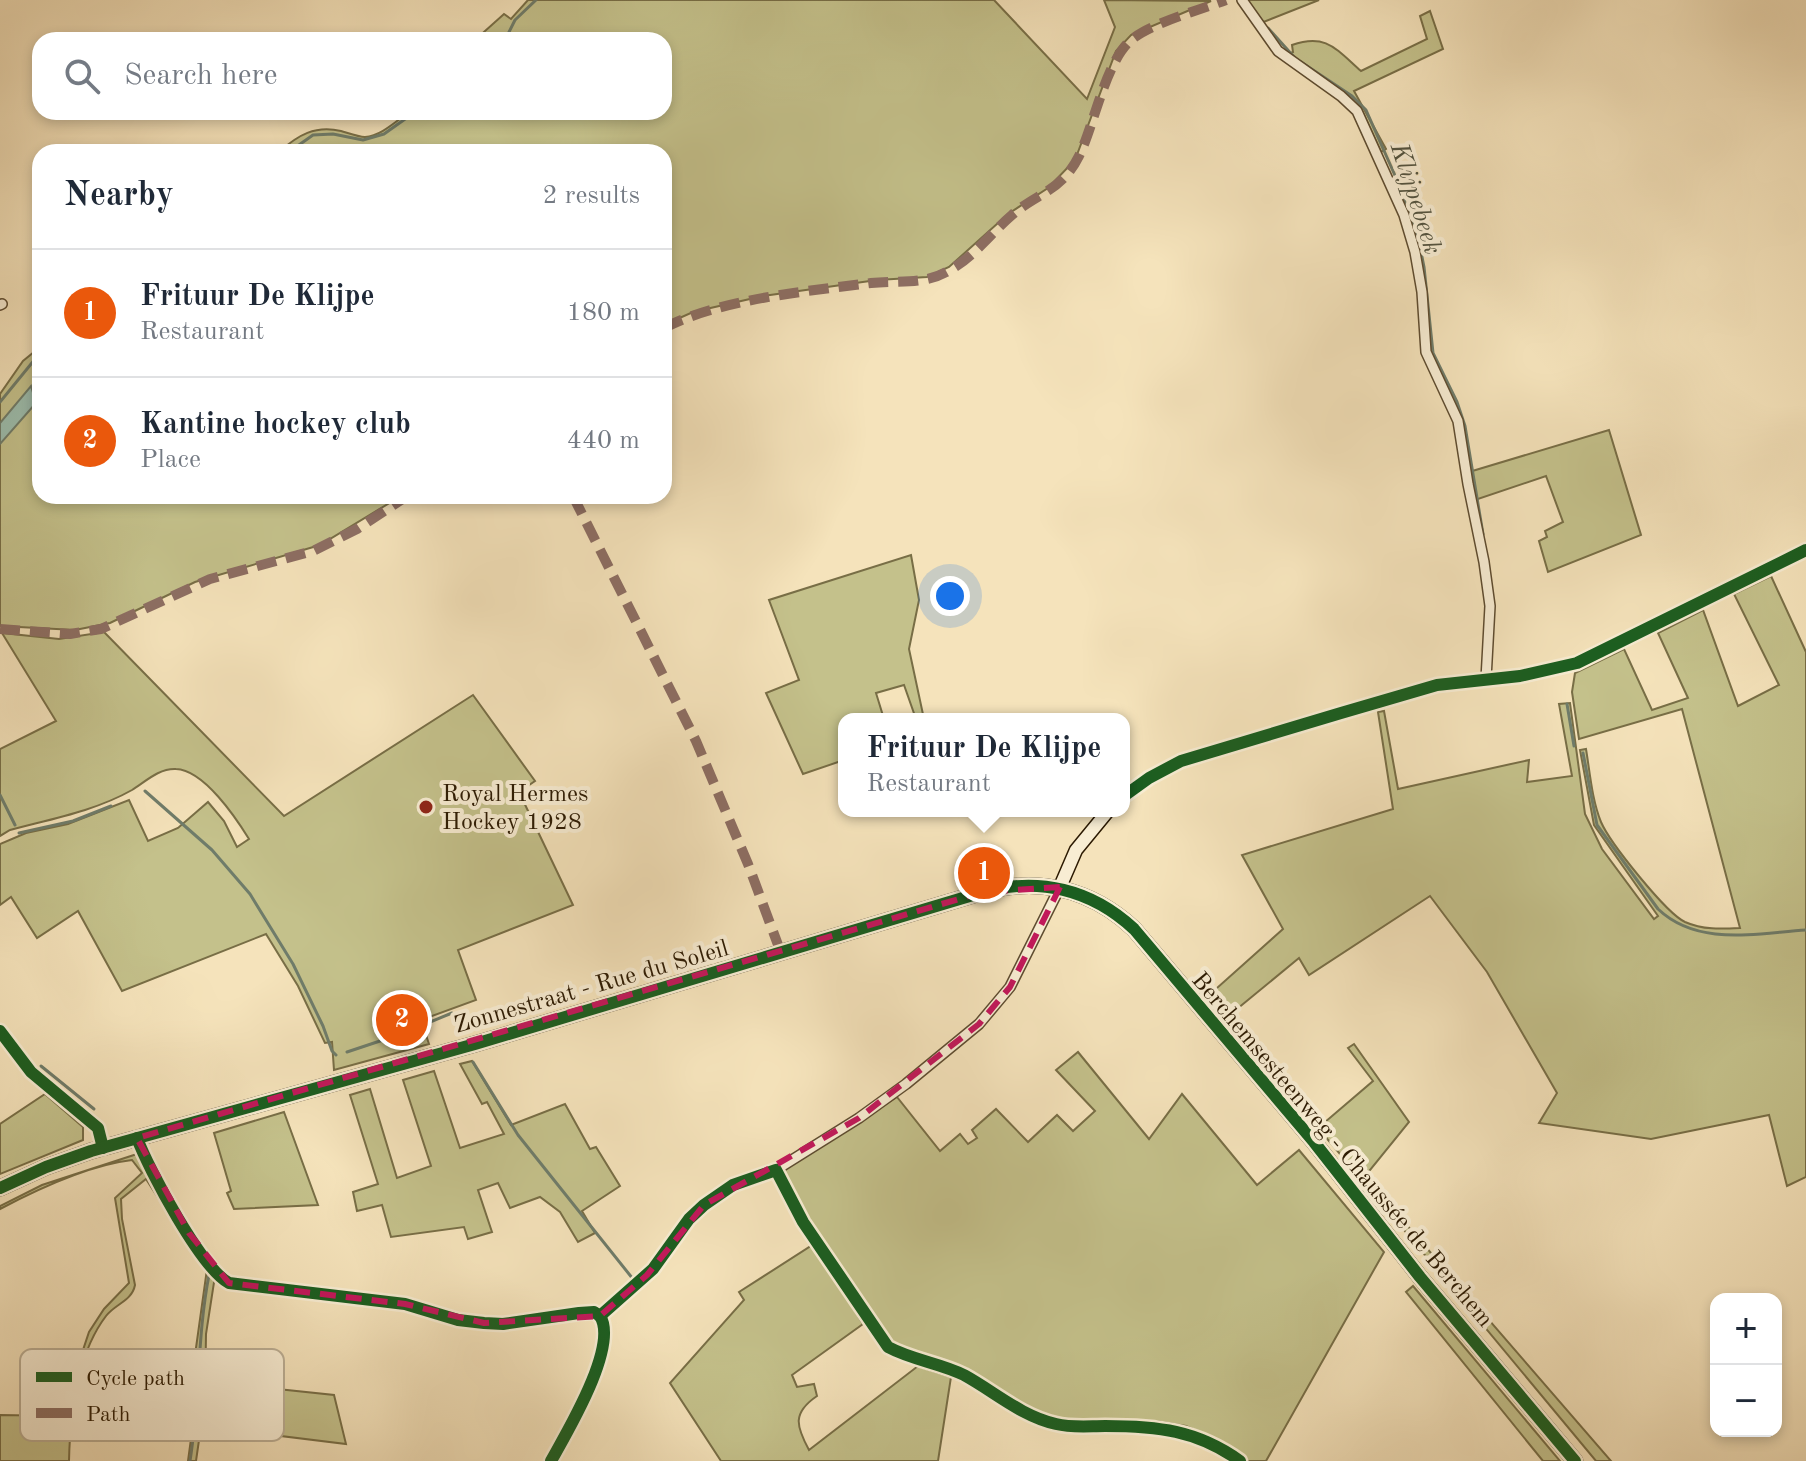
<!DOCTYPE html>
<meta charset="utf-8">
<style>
body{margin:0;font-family:"Old Standard TT",serif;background:#f6f6f7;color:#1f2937}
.controls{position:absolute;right:24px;bottom:24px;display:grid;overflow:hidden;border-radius:16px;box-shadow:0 4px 12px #0003}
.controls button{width:72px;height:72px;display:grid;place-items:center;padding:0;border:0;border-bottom:2px solid #e0e1e3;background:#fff;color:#1f2937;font:40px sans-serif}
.you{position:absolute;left:950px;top:596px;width:28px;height:28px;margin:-20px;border:6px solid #fff;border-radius:50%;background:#1a73e8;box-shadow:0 0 0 12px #1a73e833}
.badge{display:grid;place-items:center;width:52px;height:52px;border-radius:50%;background:#ea580c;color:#fff;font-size:26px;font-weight:700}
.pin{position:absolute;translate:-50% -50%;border:4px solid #fff;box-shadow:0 2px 8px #0006}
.popup{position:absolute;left:838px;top:713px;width:292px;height:104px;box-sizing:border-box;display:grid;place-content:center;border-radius:16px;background:#fff;filter:drop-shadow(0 2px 6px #0005);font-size:26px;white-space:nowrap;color:#747a83}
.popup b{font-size:30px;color:#1f2937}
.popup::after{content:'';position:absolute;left:50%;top:100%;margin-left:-16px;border:16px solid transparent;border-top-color:#fff}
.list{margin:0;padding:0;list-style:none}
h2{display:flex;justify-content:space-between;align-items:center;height:104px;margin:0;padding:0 32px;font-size:34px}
h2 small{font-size:26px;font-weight:400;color:#747a83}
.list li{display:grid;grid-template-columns:52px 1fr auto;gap:24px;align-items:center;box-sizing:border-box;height:128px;padding:0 32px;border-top:2px solid #e0e1e3}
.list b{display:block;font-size:30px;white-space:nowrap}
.list p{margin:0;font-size:26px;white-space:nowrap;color:#747a83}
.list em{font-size:26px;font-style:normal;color:#747a83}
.icon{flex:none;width:44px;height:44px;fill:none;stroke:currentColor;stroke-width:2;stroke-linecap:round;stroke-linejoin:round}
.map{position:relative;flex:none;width:1806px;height:1461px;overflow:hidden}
.search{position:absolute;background:#fff;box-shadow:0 4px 12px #0003;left:32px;top:32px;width:640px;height:88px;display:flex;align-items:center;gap:20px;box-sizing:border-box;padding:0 28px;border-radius:24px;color:#747a83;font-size:30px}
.panel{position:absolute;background:#fff;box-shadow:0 4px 12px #0003;left:32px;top:144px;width:640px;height:360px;border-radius:24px}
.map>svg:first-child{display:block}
.green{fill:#c4c18b;stroke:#786e46;stroke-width:2}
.water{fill:#9cbeaf;stroke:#6f7c6a;stroke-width:2}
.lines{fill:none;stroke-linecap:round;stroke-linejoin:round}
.stream{stroke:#6f7c6a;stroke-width:3}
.street-casing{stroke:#5e4c30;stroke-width:12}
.secondary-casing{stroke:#2c1a02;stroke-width:15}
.primary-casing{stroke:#2c1a02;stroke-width:17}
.street{stroke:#f8edd3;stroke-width:9}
.secondary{stroke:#f8edd3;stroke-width:12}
.primary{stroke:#f5e3bb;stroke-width:14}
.quiet{stroke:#8d6e63;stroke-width:10;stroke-dasharray:20 10;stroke-linecap:butt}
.cycleway-casing{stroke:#f8edd3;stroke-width:17}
.cycleway{stroke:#1b5e20;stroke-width:12}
.marked{fill:none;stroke:#c2185b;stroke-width:6;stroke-dasharray:16 10;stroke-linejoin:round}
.poi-dot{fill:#8f2418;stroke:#f8edd3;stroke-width:3}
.labels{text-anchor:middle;stroke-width:8;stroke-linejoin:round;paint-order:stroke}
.poi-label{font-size:24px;fill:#2c1a02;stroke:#f8edd3;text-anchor:start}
.street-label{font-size:24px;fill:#2c1a02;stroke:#f8edd3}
.water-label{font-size:26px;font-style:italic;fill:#53533f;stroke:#f8edd3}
.key{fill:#f8edd3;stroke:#bbae94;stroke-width:2}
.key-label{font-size:22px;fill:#2c1a02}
</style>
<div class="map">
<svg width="1806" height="1461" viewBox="0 0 1806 1461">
<rect width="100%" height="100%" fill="#f5e3bb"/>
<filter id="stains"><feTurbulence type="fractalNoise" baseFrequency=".0025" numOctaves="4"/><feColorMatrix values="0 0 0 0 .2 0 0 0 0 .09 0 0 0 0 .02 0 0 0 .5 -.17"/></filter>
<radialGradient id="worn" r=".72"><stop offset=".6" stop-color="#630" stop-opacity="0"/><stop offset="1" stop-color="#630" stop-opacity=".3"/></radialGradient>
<g class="green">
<path d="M528,0H994L1087,99L1115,27L1104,0L1211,1L1131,35L1116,51L1075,160L1048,188L1008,214L949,267L927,277L877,280L763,296L693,312L664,325V152H279C298,135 315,125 341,131C348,133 358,137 365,137C381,136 396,121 409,112H664V40H475L504,14L511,19Z"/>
<path d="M1246,0H1319L1261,23Z"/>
<path d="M1430,11L1443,49L1354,91L1386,149L1381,152L1363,113L1353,102L1287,54L1293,52L1292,45C1326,33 1336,49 1361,71L1427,39L1420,16Z"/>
<path d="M40,347V496H401L320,545L195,582L110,623L75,630L0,626V394L23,361Z"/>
<path d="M1609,430L1641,535L1548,572L1539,541L1547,537L1545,531L1563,522L1546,476L1475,500L1469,472Z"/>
<path d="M911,555L919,600L909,649L924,719H916L904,685L876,693L884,719H844V760L803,774L766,693L799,680L769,600Z"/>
<path d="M1771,576L1806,652V1177L1787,1186L1769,1115L1651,1139L1539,1123L1557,1093L1487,972L1430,896L1309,975L1299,958L1226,1018L1208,996L1283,929L1242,855L1393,809L1378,712L1384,711L1398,789L1529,760L1527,782L1572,776L1559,704L1570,703L1585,814L1602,849L1654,919L1658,916L1594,825L1580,750L1586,749C1590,773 1592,800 1601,822C1610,843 1666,913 1685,922C1703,930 1721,929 1740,928L1682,709L1579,739L1572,692L1575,673L1624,649L1652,710L1688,698L1658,633L1703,610L1738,706L1779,685L1734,594Z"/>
<path d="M104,632L284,816L473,695L535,781L519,792L573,905L458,950L476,1000L421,1020L429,1044L334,1070L332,1042L325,1043L298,986L266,934L122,991L78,911L37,938L11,897L0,905V844L26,833L68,824L129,800L148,841L178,828L208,802L224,821L237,847L249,839C236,818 204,770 176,769C159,768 145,782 132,790C95,811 51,819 10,830L0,836V749L56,721L2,633L59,639Z"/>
<path d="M1354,1044L1409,1122L1362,1180L1318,1128L1373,1081L1348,1048Z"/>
<path d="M1078,1052L1149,1139L1182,1094L1257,1185L1299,1150L1384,1252L1266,1461H1248L1227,1444L1186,1426L1156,1421L1069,1422L1048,1419L1024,1409L977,1380L908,1356L885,1339L816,1239L781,1175L785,1169L897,1097L940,1151L960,1134L968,1144L977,1138L972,1130L996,1109L1028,1142L1057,1115L1073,1131L1095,1111L1056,1070Z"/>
<path d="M472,1061L511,1125L565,1104L590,1149L596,1147L620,1186L582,1211L595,1233L578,1242L560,1212L540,1197L510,1208L498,1183L478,1190L492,1232L468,1239L464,1227L391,1237L382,1205L357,1211L353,1192L378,1184L350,1095L370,1089L397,1178L431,1166L403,1080L434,1071L460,1148L504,1134L487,1102L482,1104L460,1064Z"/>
<path d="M45,1094L83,1127V1140L0,1174V1124Z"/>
<path d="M284,1112L318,1205L234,1209L227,1193L231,1191L214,1133Z"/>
<path d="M137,1154L205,1265L202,1266L146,1179L121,1199L122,1219L135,1285C132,1301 115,1304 106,1316C77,1354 70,1415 69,1461H0V1415L61,1416L89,1332L104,1309L129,1283L115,1198L142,1173L132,1160C89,1165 38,1189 0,1209V1206L42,1185Z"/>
<path d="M1373,1186L1611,1461H1596L1370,1189Z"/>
<path d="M814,1244L863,1324L792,1375L797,1387L814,1384L817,1396C792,1413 796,1426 809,1450L918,1366L951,1377L938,1461H721L670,1383L744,1300L739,1292Z"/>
<path d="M207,1269L215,1276L206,1334L205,1399L196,1461H188L196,1402L195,1355Z"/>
<path d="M1413,1286L1560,1461H1543L1406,1292Z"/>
<path d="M268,1388L334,1395L346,1444L265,1434Z"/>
</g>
<path class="water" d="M31,386L36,403L0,444V423Z"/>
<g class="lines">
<g class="stream">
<path d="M1268,28L1295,58"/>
<path d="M505,40L515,20L536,0"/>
<path d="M1301,62L1352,96L1366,110L1397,180L1419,242L1424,267L1433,353L1457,402L1465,426L1483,534"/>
<path d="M289,152L313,135L333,134L363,140L384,134L415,112"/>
<path d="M0,402L40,353"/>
<path d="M1567,704L1574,746"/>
<path d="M1583,753L1597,825L1658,909C1698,947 1756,933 1806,930"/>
<path d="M145,791L212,850L250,894L293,964L323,1026L332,1051L336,1055"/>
<path d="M0,795L15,825"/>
<path d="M19,833L73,821L111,806"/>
<path d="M347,1052L401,1034L452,1013L457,1016L462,1028"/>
<path d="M473,1062L518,1135L633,1279"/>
<path d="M41,1066L94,1109"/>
<path d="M140,1162L174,1221"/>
<path d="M924,1367L961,1379L1034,1423L1072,1431"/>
<path d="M190,1461C200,1399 197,1336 209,1275L191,1247"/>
</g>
<defs>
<g id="street">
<path d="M1242,0L1278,51L1341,96L1357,111L1404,215L1415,252L1422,292L1426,352L1458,421L1468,484L1484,562L1490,606L1486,679"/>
<path d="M0,305L2,304"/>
<path d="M137,1138C149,1170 201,1268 229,1283L405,1304L458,1320L484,1323L503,1324L579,1313L594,1312L600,1316"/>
<path d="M776,1170L803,1222L888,1347C912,1360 940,1363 964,1375C995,1392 1021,1416 1056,1424C1072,1428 1089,1426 1105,1426C1157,1426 1197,1430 1240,1461"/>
<path d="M600,1316L653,1269L689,1219L704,1205L733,1185L776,1170L859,1118L906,1084L979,1024L1010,987L1060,887"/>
<path d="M551,1461C567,1432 619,1346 600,1316"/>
</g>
<g id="secondary">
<path d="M1124,796L1149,778L1181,761L1341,713L1437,685L1520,676L1577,663L1806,550"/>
<path d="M1060,887L1076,850L1108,811"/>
<path d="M0,1031L31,1072L98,1128L103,1148"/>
</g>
<path id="primary" d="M0,1188L46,1167L91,1151L475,1044L983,892C1039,877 1091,889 1134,929L1314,1142L1420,1277L1575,1461"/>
</defs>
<use href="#street" class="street-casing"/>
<use href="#secondary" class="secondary-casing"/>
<use href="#primary" class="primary-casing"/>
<use href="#street" class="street"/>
<use href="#secondary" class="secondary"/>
<use href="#primary" class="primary"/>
<g class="quiet">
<path d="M664,328C720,299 808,291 871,283C898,280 924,285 948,271C973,258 991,233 1012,215C1038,192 1061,192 1079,156C1094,125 1106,61 1131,40C1151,23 1200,10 1226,0"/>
<path d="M573,496L696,741L748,864L781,953"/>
<path d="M0,629L70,634L101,629L210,579L313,551L357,529L407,496"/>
</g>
<defs>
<g id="cycleway">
<path d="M1124,796L1149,778L1181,761L1341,713L1437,685L1520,676L1577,663L1806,550"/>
<path d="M0,1031L31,1072L98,1128L103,1148"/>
<path d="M137,1138C149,1170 201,1268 229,1283L405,1304L458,1320L484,1323L503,1324L579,1313L594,1312L600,1316"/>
<path d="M0,1188L46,1167L91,1151L475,1044L983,892C1039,877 1091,889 1134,929L1314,1142L1420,1277L1575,1461"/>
<path d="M600,1316L653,1269L689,1219L704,1205L733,1185L776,1170L803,1222L888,1347C912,1360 940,1363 964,1375C995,1392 1021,1416 1056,1424C1072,1428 1089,1426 1105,1426C1157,1426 1197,1430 1240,1461"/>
<path d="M551,1461C567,1432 619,1346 600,1316"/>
</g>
</defs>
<use href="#cycleway" class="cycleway-casing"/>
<use href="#cycleway" class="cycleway"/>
</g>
<path class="marked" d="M1060,887L1010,987L979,1024L859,1118L704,1205L647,1275L600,1316L484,1323L405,1304L229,1283L189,1233L137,1138L983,892Z"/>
<circle class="poi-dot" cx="426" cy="807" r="8"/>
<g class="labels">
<g class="poi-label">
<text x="442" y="801">Royal Hermes<tspan x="442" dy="28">Hockey 1928</tspan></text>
</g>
<g class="street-label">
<text transform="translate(591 986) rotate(-16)" y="8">Zonnestraat - Rue du Soleil</text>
<text transform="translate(1343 1149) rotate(50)" y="8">Berchemsesteenweg - Chaussée de Berchem</text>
</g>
<g class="water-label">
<text transform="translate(1417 198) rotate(72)" y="9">Klijpebeek</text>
</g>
</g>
<rect x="20" y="1349" width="264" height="92" rx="12" class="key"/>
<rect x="36" y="1372" width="36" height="10" fill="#1b5e20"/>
<rect x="36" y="1408" width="36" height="10" fill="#8d6e63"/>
<g class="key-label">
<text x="86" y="1385">Cycle path</text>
<text x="86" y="1421">Path</text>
</g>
<rect width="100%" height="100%" filter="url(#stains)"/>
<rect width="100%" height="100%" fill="url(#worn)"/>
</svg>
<div class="controls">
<button>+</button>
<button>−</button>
</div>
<div class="you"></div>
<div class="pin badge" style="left:984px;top:873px">1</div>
<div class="popup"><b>Frituur De Klijpe</b>Restaurant</div>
<div class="pin badge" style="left:402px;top:1020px">2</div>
<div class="search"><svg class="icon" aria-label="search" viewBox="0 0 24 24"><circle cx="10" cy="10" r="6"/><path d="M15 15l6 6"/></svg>Search here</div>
<section class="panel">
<h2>Nearby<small>2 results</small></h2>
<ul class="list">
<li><span class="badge">1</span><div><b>Frituur De Klijpe</b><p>Restaurant</p></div><em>180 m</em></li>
<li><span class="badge">2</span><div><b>Kantine hockey club</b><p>Place</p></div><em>440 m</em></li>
</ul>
</section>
</div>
